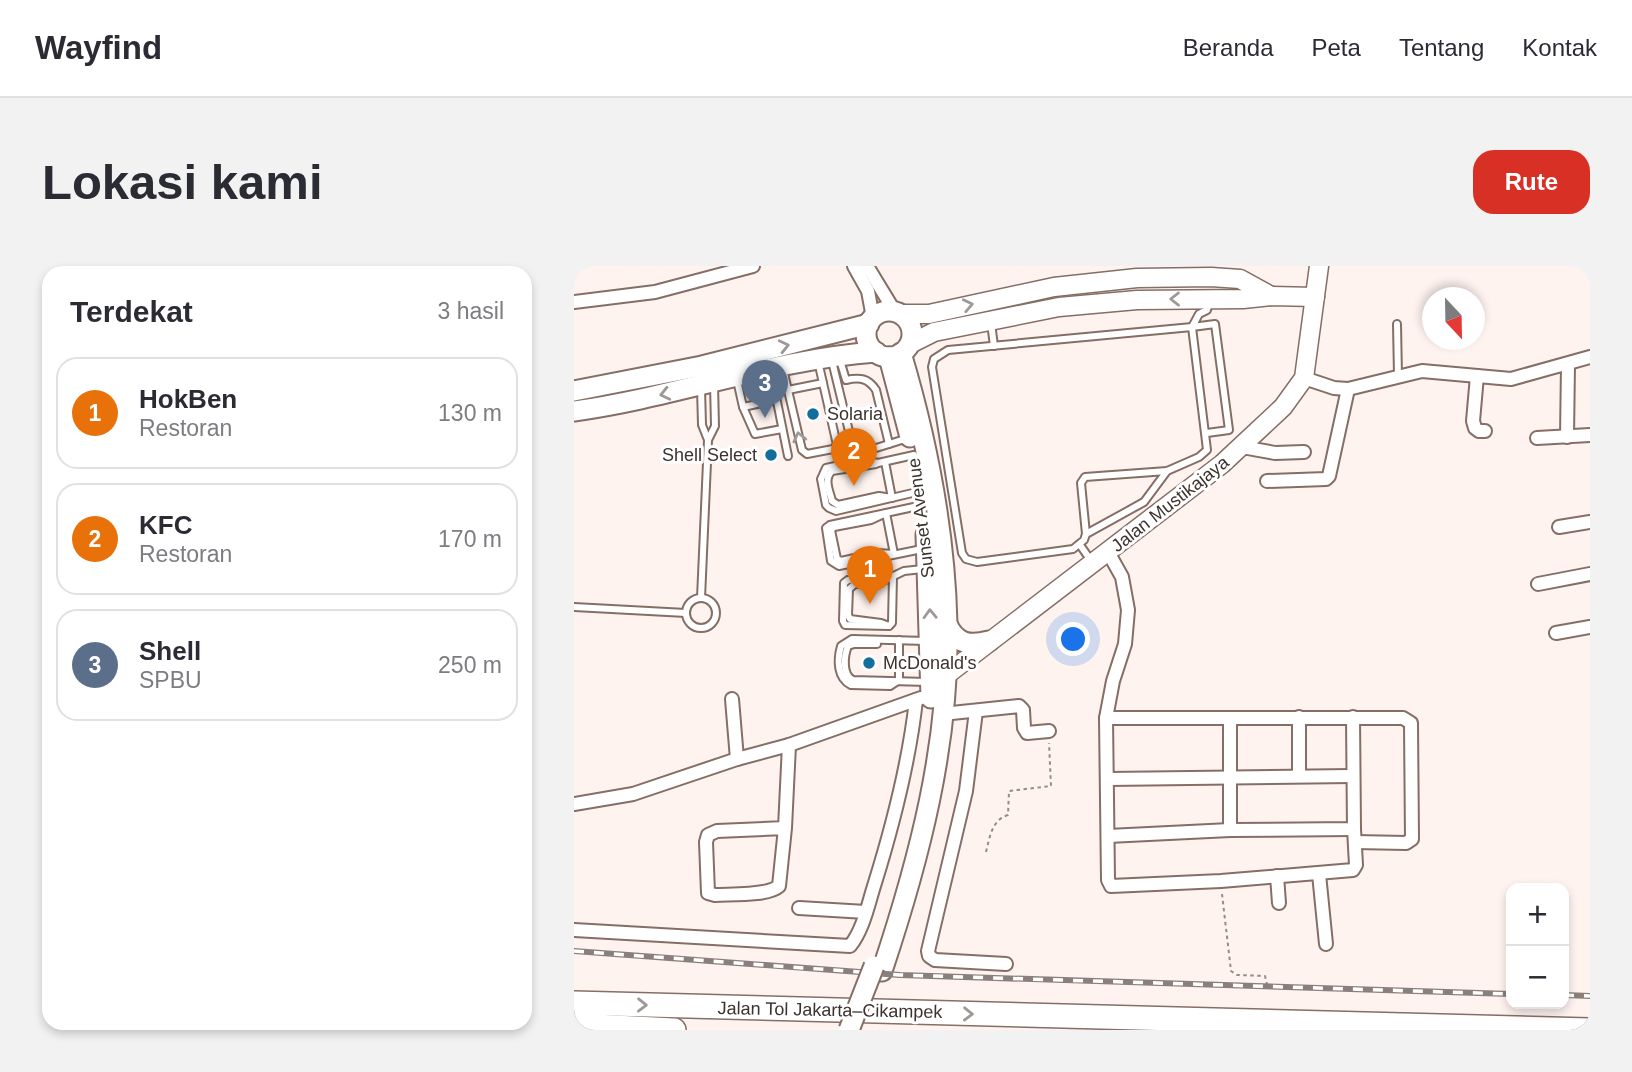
<!DOCTYPE html>
<html lang="id">
<meta charset="utf-8">
<style>
body{margin:0;font-family:Arial,sans-serif;background:#f2f2f3;color:#2b2b33}
.controls{position:absolute;right:21px;bottom:21px;display:grid;overflow:hidden;border-radius:14px;box-shadow:0 4px 10px #0003}
.controls button{width:63px;height:63px;display:grid;place-items:center;padding:0;border:0;border-bottom:2px solid #e1e1e2;background:#fff;color:#2b2b33;font:35px sans-serif}
.compass{position:absolute;left:848px;top:21px;width:63px;height:63px;border-radius:50%;background:#fff;box-shadow:0 4px 10px #0003;rotate:158deg}
.you{position:absolute;left:500px;top:374px;width:24px;height:24px;margin:-18px;border:5px solid #fff;border-radius:50%;background:#1a73e8;box-shadow:0 0 0 10px #1a73e833}
.badge{display:grid;place-items:center;width:46px;height:46px;border-radius:50%;background:#d93025;color:#fff;font-size:23px;font-weight:700}
.pin{position:absolute;translate:-50% -58px;filter:drop-shadow(0 2px 4px #0008)}
.pin::after{content:'';position:absolute;top:37px;width:24px;height:21px;background:inherit;clip-path:polygon(0 0,100% 0,50% 100%)}
.list{margin:0;padding:0;list-style:none}
h2{display:flex;justify-content:space-between;align-items:center;height:91px;margin:0;padding:0 28px;font-size:30px}
h2 small{font-size:23px;font-weight:400;color:#7c7c81}
.list li{display:grid;grid-template-columns:46px 1fr auto;gap:21px;align-items:center;box-sizing:border-box;height:112px;margin:0 14px 14px;padding:0 14px;border:2px solid #e1e1e2;border-radius:21px}
.list b{display:block;font-size:26px;white-space:nowrap}
.list p{margin:0;font-size:23px;white-space:nowrap;color:#7c7c81}
.list em{font-size:23px;font-style:normal;color:#7c7c81}
.map{position:relative;flex:none;width:1016px;height:764px;overflow:hidden;border-radius:21px}
header{display:flex;align-items:center;gap:42px;box-sizing:border-box;height:98px;padding:0 35px;background:#fff;border-bottom:2px solid #e1e1e2}
header strong{font-size:33px}
nav{display:flex;gap:38px;margin-inline-start:auto;font-size:24px}
.intro{display:flex;align-items:center;justify-content:space-between;box-sizing:border-box;height:168px;padding:0 42px}
h1{margin:0;font-size:49px}
.button{padding:18px 32px;border-radius:21px;background:#d93025;color:#fff;font-size:24px;font-weight:700}
main{display:flex;gap:42px;padding:0 42px}
aside{flex:1;background:#fff;border-radius:21px;box-shadow:0 4px 10px #0003}
.map>svg:first-child{display:block}
.lines{fill:none;stroke-linecap:round;stroke-linejoin:round}
.lane-casing{stroke:#856e65;stroke-width:10}
.street-casing{stroke:#856e65;stroke-width:16}
.secondary-casing{stroke:#856e65;stroke-width:21}
.primary-casing{stroke:#856e65;stroke-width:23}
.highway-casing{stroke:#856e65;stroke-width:26}
.path{stroke:#958b87;stroke-width:2;stroke-dasharray:3.5 3.5;stroke-linecap:butt}
.lane{stroke:#fff;stroke-width:6}
.street{stroke:#fff;stroke-width:12}
.secondary{stroke:#fff;stroke-width:18}
.primary{stroke:#fff;stroke-width:19}
.highway{stroke:#fff;stroke-width:23}
.rail-casing{stroke:#897f7b;stroke-width:6}
.rail{stroke:#fff;stroke-width:3.5;stroke-dasharray:10;stroke-linecap:butt}
.primary-bridge-casing{stroke:#856e65;stroke-width:23;stroke-linecap:butt}
.primary-bridge{stroke:#fff;stroke-width:19}
.oneway{stroke:#9e9896}
.poi-dot{fill:#146e9d;stroke:#fff;stroke-width:2.5}
.labels{text-anchor:middle;stroke-width:6;stroke-linejoin:round;paint-order:stroke}
.poi-label{font-size:18px;fill:#3c322e;stroke:#fff;text-anchor:start}
.street-label{font-size:18px;fill:#3c322e;stroke:#fff}
</style>
<header>
<strong>Wayfind</strong>
<nav><a>Beranda</a><a>Peta</a><a>Tentang</a><a>Kontak</a></nav>
</header>
<div class="intro"><h1>Lokasi kami</h1><a class="button">Rute</a></div>
<main>
<aside>
<h2>Terdekat<small>3 hasil</small></h2>
<ul class="list">
<li><span class="badge" style="background:#e8710a">1</span><div><b>HokBen</b><p>Restoran</p></div><em>130 m</em></li>
<li><span class="badge" style="background:#e8710a">2</span><div><b>KFC</b><p>Restoran</p></div><em>170 m</em></li>
<li><span class="badge" style="background:#5c6f8a">3</span><div><b>Shell</b><p>SPBU</p></div><em>250 m</em></li>
</ul>
</aside>
<div class="map">
<svg width="1016" height="764" viewBox="0 0 1016 764">
<rect width="100%" height="100%" fill="#fef3ef"/>
<g class="lines">
<defs>
<g id="lane">
<path d="M417,57L420,80"/>
<path d="M823,58L824,110"/>
<path d="M266,94L272,114C286,111 294,112 302,124L315,178L334,172"/>
<path d="M258,95L280,186L286,187L315,178"/>
<path d="M209,103L228,184L233,188L259,183L263,179L244,95"/>
<path d="M197,106L214,190"/>
<path d="M163,114L169,141L181,168L208,163"/>
<path d="M214,124L249,117"/>
<path d="M169,141L202,134"/>
<path d="M633,167L655,164L641,58L618,61L374,84L360,93L358,101L388,287L392,293L403,296L499,283L510,274L512,268L507,217L511,211L593,205L625,191L633,184L618,61L625,48L633,44L635,36"/>
<path d="M134,174L141,160L140,118"/>
<path d="M340,189L304,197L289,194L252,202L247,213L252,239L255,242L262,245L347,225"/>
<path d="M302,198L258,205C249,213 256,226 258,235L264,239L305,230L318,232L311,196"/>
<path d="M312,247L320,288L303,287L267,295L263,293L257,264L260,261L297,254Z"/>
<path d="M512,268L570,236L593,205"/>
<path d="M506,279L518,296"/>
<path d="M348,283L265,300L257,295L252,262L256,259L349,239"/>
<path d="M319,310L318,357L315,360L271,359L269,355L270,317L274,314Z"/>
<path d="M127,332L134,174L128,159L127,122"/>
<circle cx="127" cy="347" r="15"/>
<path d="M0,341L112,347"/>
<path d="M315,360L307,357L276,353L274,349L275,323L281,318H303L330,305L349,303"/>
<path d="M303,378H280L274,380C270,390 268,409 279,414L354,416"/>
<path d="M325,414L316,420L277,419C263,412 263,394 267,380L278,373L353,375"/>
<path d="M325,414V374"/>
</g>
<g id="street">
<path d="M280,0L294,25L299,52"/>
<path d="M293,0L321,46"/>
<path d="M0,36L81,26L179,0"/>
<path d="M903,110L899,155L901,162L905,165H911"/>
<path d="M730,112L760,122L774,123L848,105L937,113L1016,91"/>
<path d="M993,171L994,98"/>
<path d="M963,172L1016,169"/>
<path d="M668,181L701,187L730,186"/>
<path d="M693,215L752,213L755,210L774,123"/>
<path d="M985,261L1016,256"/>
<path d="M534,286L548,311L554,344L551,378L539,415L532,452H829L837,457L838,573L832,577L781,576"/>
<path d="M964,318L1016,308"/>
<path d="M982,367L1016,361"/>
<path d="M158,433L163,493"/>
<path d="M402,445L392,525L354,685L355,690L361,694L432,698"/>
<path d="M368,448L445,440L449,444L450,462L453,467L475,465"/>
<path d="M725,451V510"/>
<path d="M532,452L534,614L537,620L647,615L779,604L782,599L780,563"/>
<path d="M656,452V564"/>
<path d="M534,513L778,510"/>
<path d="M0,538L59,528L163,493L215,479L347,432"/>
<path d="M211,562L143,565L134,569L132,576L134,627L141,629C157,628 194,630 205,620L211,562L215,479"/>
<path d="M534,570L656,564L780,563L779,451"/>
<path d="M745,608L752,678"/>
<path d="M703,610L705,637"/>
<path d="M225,642L292,646"/>
<path d="M0,664L276,680C289,664 294,639 300,620C319,559 335,498 342,434"/>
</g>
<g id="secondary">
<path d="M327,48H355L480,21L563,12L637,11L666,13L697,30"/>
<path d="M336,78L360,66L485,41L563,34L669,33L698,30L741,31"/>
<path d="M362,414L371,410L648,198L709,141L730,112L745,0"/>
</g>
<g id="primary">
<circle cx="315" cy="68" r="23"/>
<path d="M315,91L336,171"/>
<path d="M0,125L128,100L295,58"/>
<path d="M0,145C102,131 200,93 302,86"/>
<path d="M352,269L357,432"/>
<path d="M373,358C382,378 395,380 415,375"/>
<path d="M308,705C345,594 376,477 373,358C371,267 353,174 327,87"/>
</g>
<g id="highway">
<path d="M0,737L1016,764"/>
<path d="M0,759L100,764"/>
</g>
</defs>
<use href="#lane" class="lane-casing"/>
<use href="#street" class="street-casing"/>
<use href="#secondary" class="secondary-casing"/>
<use href="#primary" class="primary-casing"/>
<use href="#highway" class="highway-casing"/>
<g class="path">
<path d="M412,586C416,570 418,554 434,549L435,525L477,520L475,477"/>
<path d="M648,628L657,705L663,709L691,710L693,718"/>
</g>
<use href="#lane" class="lane"/>
<use href="#street" class="street"/>
<use href="#secondary" class="secondary"/>
<use href="#primary" class="primary"/>
<use href="#highway" class="highway"/>
<defs>
<g id="rail">
<path d="M0,685L326,709L937,728"/>
<path d="M990,729L1016,730"/>
</g>
</defs>
<use href="#rail" class="rail-casing"/>
<use href="#rail" class="rail"/>
<defs>
<path id="primary-bridge" d="M275,764L300,700"/>
</defs>
<use href="#primary-bridge" class="primary-bridge-casing"/>
<use href="#primary-bridge" class="primary-bridge"/>
</g>
<defs><path id="oneway-chevron" d="M-2-3.5L2.5 0L-2 3.5" fill="none" stroke-width="1.6" stroke-linecap="round" stroke-linejoin="round" transform="scale(1.75)"/></defs>
<g class="oneway">
<use href="#oneway-chevron" transform="translate(601 33) rotate(180)"/>
<use href="#oneway-chevron" transform="translate(394 39) rotate(-12)"/>
<use href="#oneway-chevron" transform="translate(210 80) rotate(-13)"/>
<use href="#oneway-chevron" transform="translate(91 128) rotate(167)"/>
<use href="#oneway-chevron" transform="translate(225 171) rotate(-103)"/>
<use href="#oneway-chevron" transform="translate(356 348) rotate(-92)"/>
<use href="#oneway-chevron" transform="translate(68 739) rotate(1)"/>
<use href="#oneway-chevron" transform="translate(394 748) rotate(1)"/>
</g>
<g class="poi-dot">
<circle cx="239" cy="148" r="7"/>
<circle cx="197" cy="189" r="7"/>
<circle cx="295" cy="397" r="7"/>
</g>
<g class="labels">
<g class="poi-label">
<text x="253" y="154">Solaria</text>
<text x="183" y="195" text-anchor="end">Shell Select</text>
<text x="309" y="403">McDonald's</text>
</g>
<g class="street-label">
<text transform="translate(596 238) rotate(-38)" y="6">Jalan Mustikajaya</text>
<text transform="translate(347 252) rotate(-97)" y="6">Sunset Avenue</text>
<text transform="translate(256 744) rotate(1)" y="6">Jalan Tol Jakarta–Cikampek</text>
</g>
</g>
</svg>
<div class="controls">
<button>+</button>
<button>−</button>
</div>
<svg class="compass" viewBox="-18 -18 36 36"><path d="M0-13l5 13h-10z" fill="#e53935"/><path d="M0 13l5-13h-10z" fill="#7c7c81"/></svg>
<div class="you"></div>
<div class="pin badge" style="left:296px;top:338px;background:#e8710a">1</div>
<div class="pin badge" style="left:280px;top:220px;background:#e8710a">2</div>
<div class="pin badge" style="left:191px;top:152px;background:#5c6f8a">3</div>
</div>
</main>
